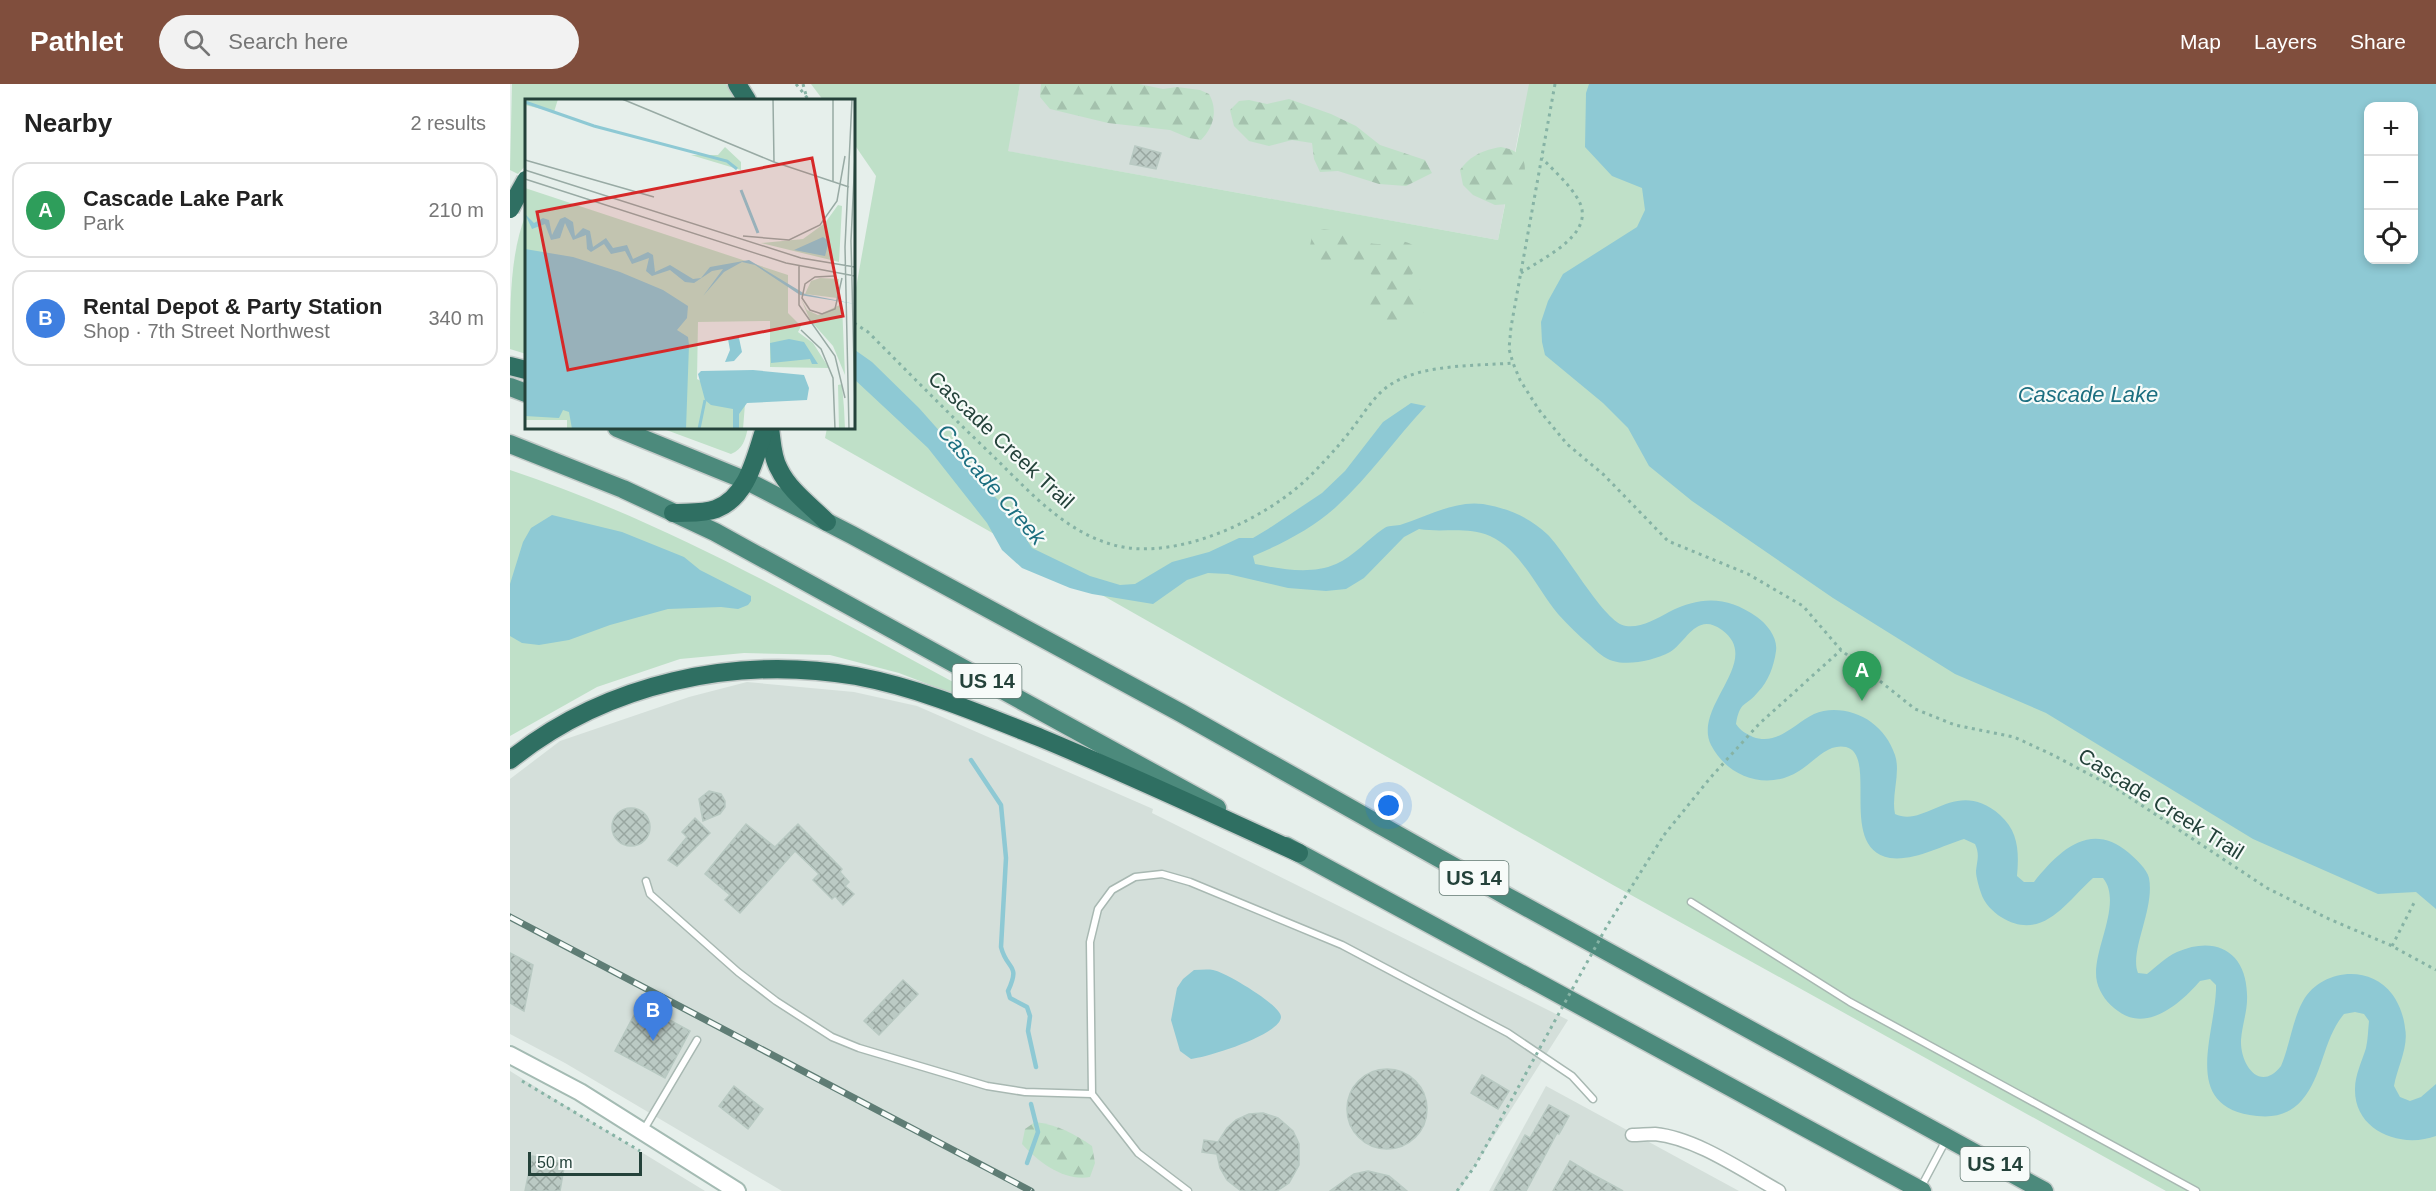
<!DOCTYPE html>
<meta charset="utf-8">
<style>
body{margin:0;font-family:Helvetica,sans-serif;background:#f2f2f2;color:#222}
.controls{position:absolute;right:18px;top:18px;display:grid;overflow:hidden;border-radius:12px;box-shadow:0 3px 9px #0003}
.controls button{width:54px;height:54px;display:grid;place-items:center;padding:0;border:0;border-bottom:2px solid #e0e0e0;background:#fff;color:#222;font:30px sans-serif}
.scale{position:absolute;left:18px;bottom:15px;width:114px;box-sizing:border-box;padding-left:6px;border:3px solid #24423a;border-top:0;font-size:16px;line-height:21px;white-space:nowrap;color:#24423a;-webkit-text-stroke:4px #f7fbf9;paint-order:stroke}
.you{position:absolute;left:879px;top:722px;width:21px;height:21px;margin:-15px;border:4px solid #fff;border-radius:50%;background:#1a73e8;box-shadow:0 0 0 9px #1a73e833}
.badge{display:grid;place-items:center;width:39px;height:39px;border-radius:50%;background:#804e3d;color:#fff;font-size:20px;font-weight:700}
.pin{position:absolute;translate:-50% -50px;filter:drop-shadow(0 2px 3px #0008)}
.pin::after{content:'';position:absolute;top:32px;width:21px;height:18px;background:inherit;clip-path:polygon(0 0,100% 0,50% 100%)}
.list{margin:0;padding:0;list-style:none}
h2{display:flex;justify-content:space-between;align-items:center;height:78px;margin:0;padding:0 24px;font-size:26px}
h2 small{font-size:20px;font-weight:400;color:#767676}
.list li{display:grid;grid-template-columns:39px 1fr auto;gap:18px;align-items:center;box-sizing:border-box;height:96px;margin:0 12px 12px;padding:0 12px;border:2px solid #e0e0e0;border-radius:18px}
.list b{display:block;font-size:22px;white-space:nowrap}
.list p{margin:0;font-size:20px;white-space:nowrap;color:#767676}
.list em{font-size:20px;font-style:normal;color:#767676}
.icon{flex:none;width:33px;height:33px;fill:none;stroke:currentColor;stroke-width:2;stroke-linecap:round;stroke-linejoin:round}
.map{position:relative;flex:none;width:1926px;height:1107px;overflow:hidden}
header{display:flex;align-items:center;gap:36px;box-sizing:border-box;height:84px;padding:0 30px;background:#804e3d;color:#fff}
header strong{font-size:28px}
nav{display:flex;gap:33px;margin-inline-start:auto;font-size:21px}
.search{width:420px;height:54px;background:#f2f2f2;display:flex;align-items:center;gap:15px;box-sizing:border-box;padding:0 21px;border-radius:33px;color:#767676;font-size:22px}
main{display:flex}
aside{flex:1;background:#fff}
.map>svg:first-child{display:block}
.built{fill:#d4dfda}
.green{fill:#bfe0c8;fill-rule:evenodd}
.forest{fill:url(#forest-firs)}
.water{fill:#8ec9d4;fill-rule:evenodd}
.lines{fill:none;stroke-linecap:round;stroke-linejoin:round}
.stream{stroke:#8ec9d4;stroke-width:4.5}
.building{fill:url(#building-cross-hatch);stroke:#b8c9c2;stroke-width:1.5}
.service-casing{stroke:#a8b8b2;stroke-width:9}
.minor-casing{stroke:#a8b8b2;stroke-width:15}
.secondary-casing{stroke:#a4bbb3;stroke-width:20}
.trunk-casing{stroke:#c2cac8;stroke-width:21}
.motorway-casing{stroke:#c2cac8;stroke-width:21}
.path{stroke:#86b3a5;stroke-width:3;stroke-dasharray:3 4.5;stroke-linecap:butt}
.service{stroke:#fff;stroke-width:6}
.minor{stroke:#fff;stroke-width:12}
.secondary{stroke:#fff;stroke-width:16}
.trunk{stroke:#4c8a7c;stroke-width:18}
.motorway{stroke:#2f6f62;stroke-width:18}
.rail-casing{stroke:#5f7d75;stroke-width:7}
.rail{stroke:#f7fbf9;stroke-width:4.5;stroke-dasharray:14;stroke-linecap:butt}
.motorway-bridge-casing{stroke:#c2cac8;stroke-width:21;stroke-linecap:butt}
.path-bridge{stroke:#86b3a5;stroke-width:3;stroke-dasharray:3 4.5;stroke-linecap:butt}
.motorway-bridge{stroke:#2f6f62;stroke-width:18}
.labels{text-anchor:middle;stroke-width:4.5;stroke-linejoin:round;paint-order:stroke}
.shield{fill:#f7fbf9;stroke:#637a73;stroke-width:1.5}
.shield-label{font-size:20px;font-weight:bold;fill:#24423a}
.street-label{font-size:21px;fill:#24423a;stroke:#f7fbf9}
.water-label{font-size:22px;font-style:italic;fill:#1c6f80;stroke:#f7fbf9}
.inset-river{fill:none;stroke:#8ec9d4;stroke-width:3}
.inset-road{fill:none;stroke:#98aaa4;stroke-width:1.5}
.view{fill:#d62828;fill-opacity:0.15;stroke:#d62828;stroke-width:3}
.inset-edge{fill:none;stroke:#24423a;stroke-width:3}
</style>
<header>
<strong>Pathlet</strong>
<div class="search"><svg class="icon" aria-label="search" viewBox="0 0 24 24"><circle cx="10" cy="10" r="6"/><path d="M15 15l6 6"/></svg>Search here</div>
<nav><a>Map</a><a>Layers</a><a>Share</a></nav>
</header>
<main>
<aside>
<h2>Nearby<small>2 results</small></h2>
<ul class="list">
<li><span class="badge" style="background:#2e9e5b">A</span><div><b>Cascade Lake Park</b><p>Park</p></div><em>210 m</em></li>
<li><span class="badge" style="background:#3f7fe0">B</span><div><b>Rental Depot &amp; Party Station</b><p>Shop · 7th Street Northwest</p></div><em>340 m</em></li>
</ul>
</aside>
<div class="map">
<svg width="1926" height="1107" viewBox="0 0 1926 1107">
<defs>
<pattern id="forest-firs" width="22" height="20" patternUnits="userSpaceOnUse" patternTransform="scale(1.5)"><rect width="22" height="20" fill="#bfe0c8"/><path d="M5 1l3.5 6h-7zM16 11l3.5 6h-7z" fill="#a4c1ad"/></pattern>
<pattern id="building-cross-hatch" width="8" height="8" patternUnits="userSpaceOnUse" patternTransform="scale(1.5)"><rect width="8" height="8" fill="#bbcac4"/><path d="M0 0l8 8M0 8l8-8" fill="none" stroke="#98a6a0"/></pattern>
</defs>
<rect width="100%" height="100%" fill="#e6efeb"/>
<g class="built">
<path d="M510,0H1027L1010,42L988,156L497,67Z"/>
<path d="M237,598L344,608L407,622L643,725L642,729L1058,936L949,1107H272L55,979L0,950V695L50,657L179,613Z"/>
<path d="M0,987L64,1027L195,1107H0Z"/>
<path d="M1036,1002L1229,1107H979Z"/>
</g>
<g class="green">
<path d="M2,0H216L227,16H16V81L8,90L0,86Z"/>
<path d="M301,0H510L498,67L988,156L1019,0H1926V1107H1656L1103,801L315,354L317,344H344V215L366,92L344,60V16H313ZM1858,22H1904V176H1858Z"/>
<path d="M16,130V270L0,265C0,221 0,169 16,130Z"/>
<path d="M151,344H238C235,356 233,365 221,370Z"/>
<path d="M0,386C161,439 308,526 458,606L449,612L389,589L320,571L234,569L170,575L87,603L0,652Z"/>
</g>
<g class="forest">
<path d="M531,0H629L653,5L667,3L690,6L699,10C708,26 704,43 691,56L679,54L660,46L598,39L540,25L530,13Z"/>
<path d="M779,15L821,30L846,42L870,61L915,76L922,89L896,102L869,100L828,87L810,88L804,75L802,59L782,56L759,62L739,57L724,42L720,26L729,17L739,16L757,20Z"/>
<path d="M991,63C1024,69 1016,91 1007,115L999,120L985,121L963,111L953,101L950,86C961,71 973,66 991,63Z"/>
<path d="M814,145C831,147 843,156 859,159C881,164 891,147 911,168L902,191L913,211L914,228C899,243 880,241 860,236C856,223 859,216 868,206L863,192L848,180L834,178L821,183L806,182L799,166L803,148Z"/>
<path d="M525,1038C548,1041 563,1049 582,1062L585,1079L580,1093C555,1098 528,1078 512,1060L515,1045Z"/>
</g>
<g class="water">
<path d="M1079,0H1926V825L1906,808L1868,810L1743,755L1536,629L1445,590L1323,514L1182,417L1139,382L1118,344L1093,319L1035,271L1032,258L1031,238L1038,217L1053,190L1127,143L1135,126L1132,104L1102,92L1075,63L1076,9ZM1858,22H1904V176H1858Z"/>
<path d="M344,261L345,266L362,278L409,324L433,351L457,383L501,430L522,464L580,492L610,501L625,500L662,478L699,468L729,454H743L758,445L812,409L835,387L873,338L901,319L916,322C885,355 860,392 826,423C803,444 772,460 743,472L745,480C771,485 801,491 826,480C844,472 857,456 873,445C878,441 884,442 890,441C917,433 944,416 973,420C997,424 1019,433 1037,450C1056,468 1095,540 1116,542C1131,544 1146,535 1159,528C1191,512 1217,512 1247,533C1257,540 1268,554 1266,567C1264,582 1258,598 1248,608C1236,623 1230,616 1226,640C1231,647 1235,649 1243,653C1267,662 1284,640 1304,630C1322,622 1346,627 1361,638C1373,647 1380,657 1385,671C1391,689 1381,711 1385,730C1416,745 1445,692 1490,731C1509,748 1509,769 1507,792L1514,798H1524C1549,767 1580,736 1619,769C1626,775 1637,785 1639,794C1645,825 1619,867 1628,889L1637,890C1646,883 1656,873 1667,868C1706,851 1736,868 1737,910C1738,926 1732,941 1731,956C1730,981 1750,1009 1771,982C1780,961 1782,937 1793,917C1811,885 1860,880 1882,910C1889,919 1894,933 1895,944C1899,963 1887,984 1884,1002L1890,1013L1900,1017L1911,1013L1926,1000V1052C1891,1065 1844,1047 1845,1005C1845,991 1852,977 1856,964C1858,955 1858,946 1859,937L1854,930L1845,928L1834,930C1813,955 1813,992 1792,1016C1780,1030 1765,1034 1747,1032C1671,1024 1704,955 1706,906V901L1700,895L1690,897C1671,919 1637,949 1608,927C1598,920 1590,910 1587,898C1580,869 1614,820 1593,794H1583C1557,817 1533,859 1491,833C1483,828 1474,819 1471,809C1469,803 1466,793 1466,787C1467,776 1470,771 1465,760L1454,755C1431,762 1405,777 1380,774C1327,765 1369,671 1336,663C1317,659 1304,678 1289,687C1258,707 1218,694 1201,661C1182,622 1254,577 1212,546C1186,527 1176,559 1160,568C1145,576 1119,582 1103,577C1095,575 1086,567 1080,561C1069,552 1058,541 1048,530C1027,505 1011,466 980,452C957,442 933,449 909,445L894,453L854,494L836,505L816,507L778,504L718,490L698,489L677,496L643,520L582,510L560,504L512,484L492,466L477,439L418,364L344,295Z"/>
<path d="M42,431L112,448L174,473L190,486L241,512V517L238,521L228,525L211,523L158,525L100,541L59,556L29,561L12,559L0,552V500L13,458L21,444Z"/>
<path d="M684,886C690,886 697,885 703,886C715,888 771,921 771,933C770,951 698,973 681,975L670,967L661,936L667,904L673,895Z"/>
</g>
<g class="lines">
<g class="stream">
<path d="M461,676L491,721L496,774L491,863C497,887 511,879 498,907L500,914L517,923L520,932L518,947L526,983"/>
<path d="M517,1079L528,1048L521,1020"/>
</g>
</g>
<g class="building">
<path d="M625,62L651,69L646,85L620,80Z"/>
<path d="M199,707L211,710L215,717V723L210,730L193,737L189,715Z"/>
<circle cx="121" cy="743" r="19"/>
<path d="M185,734L200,749L167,782L158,776L177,753L172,748Z"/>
<path d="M236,740L265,763L288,740L332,785L330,788L339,798L335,802L344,810L333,821L325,812L322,815L303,796L309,790L285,767L230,829L215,816L220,811L195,790Z"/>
<path d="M0,869L23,881L14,927L0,919Z"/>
<path d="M393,896L408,910L369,951L354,937Z"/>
<path d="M130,920L180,947L155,994L105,967Z"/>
<circle cx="877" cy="1025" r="40"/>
<path d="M972,991L999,1007L988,1025L961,1009Z"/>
<path d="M224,1002L253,1025L238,1045L209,1022Z"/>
<path d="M1039,1021L1059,1032L1049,1050L1047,1049L1016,1107H984L1015,1051L1020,1054Z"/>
<path d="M753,1029L768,1034L783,1047L789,1060V1081L779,1099L767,1107H731L717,1096L710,1084L707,1070L692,1068L694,1056L708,1058L717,1044L726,1036L739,1030Z"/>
<path d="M22,1072L55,1078L50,1107H15Z"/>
<path d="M1060,1077L1080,1089L1113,1107H1043Z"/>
<path d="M858,1087L879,1092L897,1107H820L844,1090Z"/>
</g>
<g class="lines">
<defs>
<g id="service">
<path d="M136,797L140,810L228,888L266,917L322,953L349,964L477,1002L515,1008L582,1010"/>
<path d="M1181,818L1340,918L1686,1107"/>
<path d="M133,1047L187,956"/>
<path d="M1410,1105L1436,1056"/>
<path d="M678,1107L628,1069L582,1010L580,858L588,825L602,806L625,793L652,790L680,798L832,861L998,949L1062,992L1083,1015"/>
</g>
<path id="minor" d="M1122,1051C1129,1051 1138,1050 1145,1050C1186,1054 1233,1087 1269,1107"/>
<path id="secondary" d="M0,971L70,1008L227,1107"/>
<g id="trunk">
<path d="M0,303L16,309"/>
<path d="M107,344L237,397L342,451L671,629L998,813L1534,1107"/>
<path d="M0,360L113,405L205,448L707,724"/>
<path d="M776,762L1412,1107"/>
</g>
<g id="motorway">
<path d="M227,0L237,16"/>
<path d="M0,282L16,286"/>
<path d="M260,344C262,357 262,373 269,385C279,406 301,422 317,438"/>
<path d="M163,429C177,428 193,430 206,425C238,413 245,373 255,344"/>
<path d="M0,676C96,599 225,571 346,592C410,604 471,630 531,654C618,690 703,730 789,769"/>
</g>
</defs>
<use href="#service" class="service-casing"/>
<use href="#minor" class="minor-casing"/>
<use href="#secondary" class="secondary-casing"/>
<use href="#trunk" class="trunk-casing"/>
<use href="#motorway" class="motorway-casing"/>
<g class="path">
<path d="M286,0L299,16"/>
<path d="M293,0L296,11"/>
<path d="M1045,0L1001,243L999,265L1003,279L1010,296L1029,326L1057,360L1094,391L1158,457L1238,490L1293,522L1331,566L1405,625L1445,641L1504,653L1543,671L1607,705L1757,804L1819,835L1880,861L1926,886"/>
<path d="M1011,189C1036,172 1091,148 1066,112C1057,98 1043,86 1032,74"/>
<path d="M344,239L358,248C399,289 439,330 481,370C516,404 554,448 604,461C665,478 755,436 799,393C814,378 828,363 841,346C854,330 865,309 883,299C915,280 966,282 1003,279"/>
<path d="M1154,751L1201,693L1249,640L1331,566"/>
<path d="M1882,862L1905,817"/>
<path d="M12,997L130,1067"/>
</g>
<use href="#service" class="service"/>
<use href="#minor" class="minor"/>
<use href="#secondary" class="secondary"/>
<use href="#trunk" class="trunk"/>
<use href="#motorway" class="motorway"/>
<defs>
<path id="rail" d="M0,833L521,1107"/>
</defs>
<use href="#rail" class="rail-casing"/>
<use href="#rail" class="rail"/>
<defs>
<path id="motorway-bridge" d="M0,125L16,96"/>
</defs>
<use href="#motorway-bridge" class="motorway-bridge-casing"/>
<path class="path-bridge" d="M947,1107L965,1082L1097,842L1154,751"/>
<use href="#motorway-bridge" class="motorway-bridge"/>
</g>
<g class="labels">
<g class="shield">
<rect x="442.5" y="580" width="69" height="34" rx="4.5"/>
<rect x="929.5" y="777" width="69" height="34" rx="4.5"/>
<rect x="1450.5" y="1063" width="69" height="34" rx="4.5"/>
</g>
<g class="shield-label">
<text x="477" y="604">US 14</text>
<text x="964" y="801">US 14</text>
<text x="1485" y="1087">US 14</text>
</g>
<g class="street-label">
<text transform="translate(491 356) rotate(43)" y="7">Cascade Creek Trail</text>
<text transform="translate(1651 720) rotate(32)" y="7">Cascade Creek Trail</text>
</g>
<g class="water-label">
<text x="1578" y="318">Cascade Lake</text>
<text transform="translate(482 400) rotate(49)" y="8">Cascade Creek</text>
</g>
</g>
<g transform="translate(15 15)">
<rect width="330" height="330" fill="#e6efeb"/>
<path d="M0,0H33L29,13L0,6ZM0,89L263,176V214L276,227L273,233L288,244L304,269L245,268V222L173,223L172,280L220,305L218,330H42V321H0ZM313,106L317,107L314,163L236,144L278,140L300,124ZM295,179L314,180L312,199L280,195L286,182ZM276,200L282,211L293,216L317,205L320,276L308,247L285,221ZM317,285L319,309L320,330H314L313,286Z" fill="#bfe0c8"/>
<path d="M200,48L216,63V71L166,56H193Z" fill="#bfe0c8"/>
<path d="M0,115L9,124L18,119L24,121L27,136L35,120L40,118L48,123L50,137L58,129L65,132L68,148L81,139L88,149L102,146L108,160L123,153L128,156L130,173L145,166L168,180L176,179L185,168L224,161L280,195L330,205L275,196L230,166L217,163L199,173L178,197L198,170L187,172L169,184L160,183L145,171L127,177L121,172L124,159L107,165L100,152L86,155L79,145L66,153L62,150L61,136L48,141L40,124L35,139L26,141L20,125L7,130ZM298,138L304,142L300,157L269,151ZM0,150L48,158L95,173L138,191L163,207L162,219L152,231L163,238L164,246L161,330H47L44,313L38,311L34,319L0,317ZM210,238L214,239L217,253L209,262L200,263L205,251L203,240ZM264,240L279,243L293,265H287L285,260L246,264L245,244ZM228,271L279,276L284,289L282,301L222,304L214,315V330H208V310L186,306L180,301L173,275L176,272Z" fill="#8ec9d4"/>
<path class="inset-river" d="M0,3L69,27L202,62L212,70M216,91L233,134M174,330L180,301"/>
<path class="inset-road" d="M97,0L249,63M248,0L249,63L324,88M330,57L326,142L330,308M0,61L129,98M0,71L276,159L330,168M0,80L261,164L330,177M308,82V0M218,137L264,141L295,126L312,102L320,57M274,166V206L310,257L320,299M309,177L290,178L280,185L277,199L285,211L297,215L310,210L317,179M276,231L296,250L308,279L310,330H300M324,330L320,148L327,0"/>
<path class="view" d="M287,59L318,217L43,271L12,113Z"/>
<rect width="330" height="330" class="inset-edge"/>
</g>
</svg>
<div class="controls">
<button>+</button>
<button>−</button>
<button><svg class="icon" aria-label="locate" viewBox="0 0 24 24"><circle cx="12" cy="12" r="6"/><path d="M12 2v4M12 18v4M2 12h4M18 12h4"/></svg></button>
</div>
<div class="scale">50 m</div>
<div class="you"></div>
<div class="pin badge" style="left:1352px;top:617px;background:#2e9e5b">A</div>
<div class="pin badge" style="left:143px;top:957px;background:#3f7fe0">B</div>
</div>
</main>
